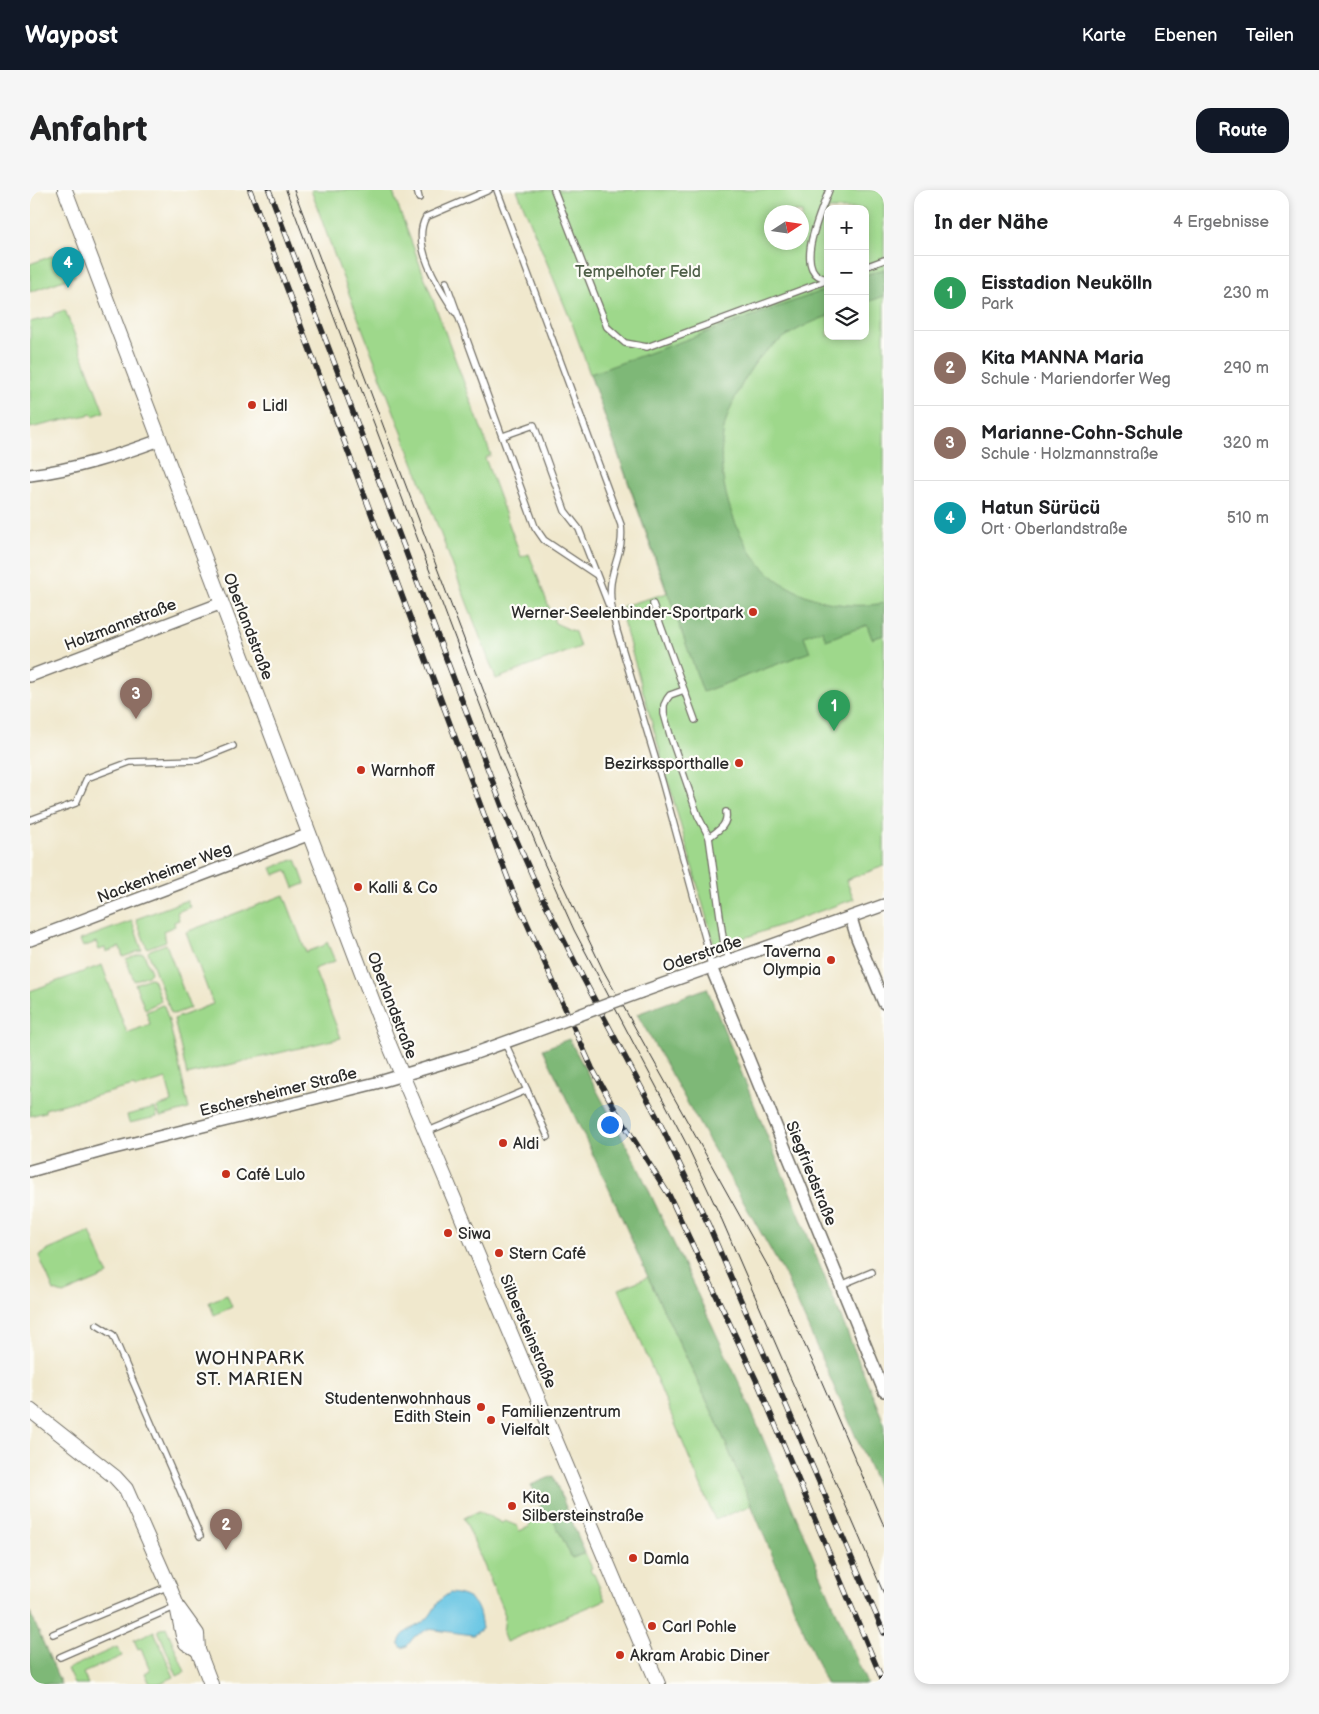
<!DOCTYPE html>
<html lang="de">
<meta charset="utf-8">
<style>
body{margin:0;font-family:"Balsamiq Sans",sans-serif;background:#f6f6f6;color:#202124}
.controls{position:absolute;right:15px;top:15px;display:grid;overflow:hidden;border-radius:10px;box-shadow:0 2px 8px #0003}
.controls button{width:45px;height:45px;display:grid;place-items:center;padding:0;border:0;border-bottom:1px solid #e0e0e0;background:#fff;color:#202124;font:25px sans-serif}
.compass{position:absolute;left:734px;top:15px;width:45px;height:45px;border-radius:50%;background:#fff;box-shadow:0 2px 8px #0003;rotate:78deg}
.you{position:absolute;left:579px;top:934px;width:18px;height:18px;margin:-12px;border:4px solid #fff;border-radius:50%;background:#1a73e8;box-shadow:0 0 0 8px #1a73e833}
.badge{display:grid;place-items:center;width:32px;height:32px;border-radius:50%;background:#111827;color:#fff;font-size:16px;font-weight:700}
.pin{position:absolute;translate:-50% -41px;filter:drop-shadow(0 1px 2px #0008)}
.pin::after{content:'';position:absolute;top:26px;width:18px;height:15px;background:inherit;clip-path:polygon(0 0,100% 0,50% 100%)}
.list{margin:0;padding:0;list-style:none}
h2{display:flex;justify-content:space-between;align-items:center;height:65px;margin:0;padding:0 20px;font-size:21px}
h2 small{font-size:16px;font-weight:400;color:#757577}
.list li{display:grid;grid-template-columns:32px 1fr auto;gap:15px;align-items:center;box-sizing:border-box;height:75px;padding:0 20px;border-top:1px solid #e0e0e0}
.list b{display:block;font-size:19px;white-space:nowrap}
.list p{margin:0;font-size:16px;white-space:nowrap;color:#757577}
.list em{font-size:16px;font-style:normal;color:#757577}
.icon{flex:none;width:28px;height:28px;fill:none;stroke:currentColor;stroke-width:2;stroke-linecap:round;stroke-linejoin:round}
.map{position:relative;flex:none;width:854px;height:1494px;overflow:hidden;border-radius:15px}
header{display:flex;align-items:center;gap:30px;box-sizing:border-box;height:70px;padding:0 25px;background:#111827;color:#fff}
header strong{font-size:24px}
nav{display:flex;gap:28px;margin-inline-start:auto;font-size:18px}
.intro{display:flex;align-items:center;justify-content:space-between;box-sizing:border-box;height:120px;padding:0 30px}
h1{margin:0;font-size:35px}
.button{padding:12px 22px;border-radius:15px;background:#111827;color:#fff;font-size:18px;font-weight:700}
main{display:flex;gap:30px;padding:0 30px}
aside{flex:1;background:#fff;border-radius:15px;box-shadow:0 2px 8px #0003}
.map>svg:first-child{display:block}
.green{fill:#9ed88b;stroke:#64825b;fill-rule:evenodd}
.forest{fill:#7eb877;stroke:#547251}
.water{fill:#65c4e3;stroke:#487887}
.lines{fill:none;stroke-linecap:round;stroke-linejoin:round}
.service-casing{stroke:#706d64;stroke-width:8}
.minor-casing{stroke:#706d64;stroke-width:14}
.tertiary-casing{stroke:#706d64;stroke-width:16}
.service{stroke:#fff;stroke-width:5.5}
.minor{stroke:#fff;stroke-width:11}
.tertiary{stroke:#fff;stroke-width:14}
.tram{stroke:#2b2b2b;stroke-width:1}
.rail-casing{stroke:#2b2b2b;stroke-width:5.5}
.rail{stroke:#fdfcf7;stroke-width:4;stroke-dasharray:11;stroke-linecap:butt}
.minor-bridge-casing{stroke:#706d64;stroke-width:14;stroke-linecap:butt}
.minor-bridge{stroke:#fff;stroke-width:11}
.poi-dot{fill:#c8321e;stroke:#fdfcf7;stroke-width:2}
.labels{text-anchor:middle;stroke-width:4.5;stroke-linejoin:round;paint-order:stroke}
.park-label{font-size:16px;fill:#4e5f48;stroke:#fdfcf7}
.poi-label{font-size:16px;fill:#2b2b2b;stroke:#fdfcf7;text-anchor:start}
.street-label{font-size:16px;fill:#2b2b2b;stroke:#fdfcf7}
.neighbourhood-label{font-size:18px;letter-spacing:1px;fill:#2b2b2b;stroke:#fdfcf7}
</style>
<header>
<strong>Waypost</strong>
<nav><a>Karte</a><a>Ebenen</a><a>Teilen</a></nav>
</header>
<div class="intro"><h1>Anfahrt</h1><a class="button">Route</a></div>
<main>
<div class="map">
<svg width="854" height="1494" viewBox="0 0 854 1494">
<rect width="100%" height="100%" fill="#fdfcf7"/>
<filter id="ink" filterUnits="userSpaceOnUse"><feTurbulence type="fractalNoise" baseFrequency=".02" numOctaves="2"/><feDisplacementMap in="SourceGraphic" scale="10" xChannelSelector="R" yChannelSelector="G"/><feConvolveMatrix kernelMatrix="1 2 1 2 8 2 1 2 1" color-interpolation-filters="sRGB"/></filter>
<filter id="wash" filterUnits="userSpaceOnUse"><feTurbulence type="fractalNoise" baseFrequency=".0096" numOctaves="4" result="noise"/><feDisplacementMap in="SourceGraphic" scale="20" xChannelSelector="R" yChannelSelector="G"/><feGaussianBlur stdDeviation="1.12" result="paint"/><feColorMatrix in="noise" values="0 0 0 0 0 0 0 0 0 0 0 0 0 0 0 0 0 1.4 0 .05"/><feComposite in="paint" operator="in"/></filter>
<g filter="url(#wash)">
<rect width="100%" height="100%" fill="#f0e8cd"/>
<g class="green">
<path d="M281,0H362L461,265L455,268L491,367L499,364L525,433L545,442L550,457L466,489L305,67Z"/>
<path d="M487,0H854V676L816,690L824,709L689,757L684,754L592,427L593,416L637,403L543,136ZM798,19H835V146H798ZM742,22H772V52H742Z"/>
<path d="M35,61L45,86L0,102V74Z"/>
<path d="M35,120L74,222L63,226L62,224L0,238V132L24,126L23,124Z"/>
<path d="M266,669L275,694L264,698L257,680L244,685L241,678Z"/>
<path d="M254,705L276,762L293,756L297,752L305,771L284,779L311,848L157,885L144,829L183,814L156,742Z"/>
<path d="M157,710L160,717L147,722L149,730L144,732L145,736L133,741L136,751L117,758L106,729Z"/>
<path d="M102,731L112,760L93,767L90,757L76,762L75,758L69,760L66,752L53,757L50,750Z"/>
<path d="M136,754L160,818L144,824L141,823L118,762L120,760Z"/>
<path d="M112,763L114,764L121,782L120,784L104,791L96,769Z"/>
<path d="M72,775L97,843L120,834L116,822L132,815L134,816L139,831L159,919L130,927L127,917L142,912L136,889L105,898L104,896L15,919V922L0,926V801Z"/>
<path d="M120,788L123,789L131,811L115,819L105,794Z"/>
<path d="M125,918L127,927L99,933L97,925Z"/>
<path d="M60,1042L78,1085L33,1104L24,1101L9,1066L14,1063V1062Z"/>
<path d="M618,1087L685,1228L722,1315L685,1330L589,1099Z"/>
<path d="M197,1105L202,1117L184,1125L179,1112Z"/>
<path d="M449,1321L472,1333L475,1331L487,1336L489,1341L499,1337L501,1327L509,1324L523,1328L542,1368L555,1363L562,1378L560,1379L562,1384H564L575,1410L476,1452L473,1444L475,1425L434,1328Z"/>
<path d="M136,1437L155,1482L147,1486L128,1440Z"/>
<path d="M124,1441L144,1487L128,1494H120L115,1483L120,1480L111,1458L108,1459L104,1450Z"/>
<path d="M87,1457L92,1466L53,1483L58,1494H44L37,1479Z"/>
</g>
<g class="forest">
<path d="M854,79V106L835,113V85Z"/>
<path d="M798,99V126C773,135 749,148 730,167C721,177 714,190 708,202C701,216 695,230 693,245C685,292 707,360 746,389C776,411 817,420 854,413V445L842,449L837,435L796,450L792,440L774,446L780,462L673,502L560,184Z"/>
<path d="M677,798L854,1233V1311L756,1087L607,824Z"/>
<path d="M539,849L606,973L712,1199L837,1494H796L685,1228L618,1087L580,1001L513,859Z"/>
<path d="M523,1286L555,1363L542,1368L523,1329L514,1325L501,1295Z"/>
<path d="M0,1422L31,1494H0Z"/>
</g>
<path class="water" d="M420,1403C446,1406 449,1416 452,1439L443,1445L398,1439L384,1447L377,1456L372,1458L369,1454C371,1439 388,1438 397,1429C407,1418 405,1411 420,1403Z"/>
</g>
<g filter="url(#ink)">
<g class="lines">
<defs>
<g id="service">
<path d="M387,0L389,8"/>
<path d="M467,0L591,335C594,358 584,372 581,393C579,410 583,424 587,441L632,591L677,755L681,777"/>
<path d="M524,0L577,137L595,153L617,157L798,90"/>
<path d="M835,77L854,70"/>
<path d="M798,89C760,85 792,20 799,0"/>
<path d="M416,92L505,337L514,350L565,384"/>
<path d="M425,122C410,99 380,55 396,27L459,0"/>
<path d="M473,246L504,235L535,321L549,339L579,416"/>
<path d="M623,414L665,530"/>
<path d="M654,500L640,505L637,509L634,515V524L640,545L668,626L679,647L694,755L700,771"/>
<path d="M0,630L46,613L57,588L100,572L168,570L203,556"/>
<path d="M679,647C689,640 698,635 696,622"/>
<path d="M497,900L518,947"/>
<path d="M396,942L497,900L475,853"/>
<path d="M811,1095L842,1082"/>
<path d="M67,1135L83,1145L170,1346"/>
<path d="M23,1444L139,1396"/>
<path d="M30,1467L147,1416"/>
</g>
<g id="minor">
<path d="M0,285C46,279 86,266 130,250"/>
<path d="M0,486L192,413"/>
<path d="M821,728L827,748L854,813"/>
<path d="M0,750L280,644"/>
<path d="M681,777L854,1201"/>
<path d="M611,802L854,715"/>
<path d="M0,981L76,960L346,893L443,864L501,843"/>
</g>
<g id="tertiary">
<path d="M35,0L359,854L628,1494"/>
<path d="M0,1220L85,1287L96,1299L139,1396L147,1416L153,1446L156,1453L168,1460"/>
<path d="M149,1419L167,1444L168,1460L181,1494"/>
</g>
</defs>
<use href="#service" class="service-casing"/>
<use href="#minor" class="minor-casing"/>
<use href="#tertiary" class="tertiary-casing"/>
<use href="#service" class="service"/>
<use href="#minor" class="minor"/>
<use href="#tertiary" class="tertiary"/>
<g class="tram">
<path d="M256,0L471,570L514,673L544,740L657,955L692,1030L854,1404"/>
<path d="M264,0L479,568L521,670L573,780L740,1080L791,1190L854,1336"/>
</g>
<defs>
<g id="rail">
<path d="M220,0L483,702L562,878L587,923L639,1005L729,1196L854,1494"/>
<path d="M239,0L473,619L510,703L552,786L627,927L679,1036L854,1443"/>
</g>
</defs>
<use href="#rail" class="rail-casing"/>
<use href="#rail" class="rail"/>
<defs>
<path id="minor-bridge" d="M501,843L611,802"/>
</defs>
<use href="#minor-bridge" class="minor-bridge-casing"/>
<use href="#minor-bridge" class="minor-bridge"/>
</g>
</g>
<g class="poi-dot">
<circle cx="222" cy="215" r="5"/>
<circle cx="723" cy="422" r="5"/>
<circle cx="709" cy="573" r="5"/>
<circle cx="331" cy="580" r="5"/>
<circle cx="328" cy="697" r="5"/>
<circle cx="801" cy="770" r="5"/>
<circle cx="473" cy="953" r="5"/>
<circle cx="196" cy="984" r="5"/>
<circle cx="418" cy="1043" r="5"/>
<circle cx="469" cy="1063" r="5"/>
<circle cx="451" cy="1217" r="5"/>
<circle cx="461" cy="1230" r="5"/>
<circle cx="482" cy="1316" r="5"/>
<circle cx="603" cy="1368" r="5"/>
<circle cx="622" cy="1436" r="5"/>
<circle cx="590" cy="1465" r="5"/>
</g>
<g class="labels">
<g class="park-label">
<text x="608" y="87">Tempelhofer Feld</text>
</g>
<g class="poi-label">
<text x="232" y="221">Lidl</text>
<text x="713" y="428" text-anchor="end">Werner-Seelenbinder-Sportpark</text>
<text x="699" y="579" text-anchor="end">Bezirkssporthalle</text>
<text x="341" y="586">Warnhoff</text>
<text x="338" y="703">Kalli &amp; Co</text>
<text x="791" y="767" text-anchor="end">Taverna<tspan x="791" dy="18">Olympia</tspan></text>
<text x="483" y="959">Aldi</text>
<text x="206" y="990">Café Lulo</text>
<text x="428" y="1049">Siwa</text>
<text x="479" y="1069">Stern Café</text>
<text x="441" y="1214" text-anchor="end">Studentenwohnhaus<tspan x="441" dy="18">Edith Stein</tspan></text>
<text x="471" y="1227">Familienzentrum<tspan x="471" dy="18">Vielfalt</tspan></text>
<text x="492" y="1313">Kita<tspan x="492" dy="18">Silbersteinstraße</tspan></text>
<text x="613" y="1374">Damla</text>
<text x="632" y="1442">Carl Pohle</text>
<text x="600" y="1471">Akram Arabic Diner</text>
</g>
<g class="street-label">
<text transform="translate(90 434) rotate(-21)" y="6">Holzmannstraße</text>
<text transform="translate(219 436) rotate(69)" y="6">Oberlandstraße</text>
<text transform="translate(134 682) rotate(-21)" y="6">Nackenheimer Weg</text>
<text transform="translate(672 763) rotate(-19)" y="6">Oderstraße</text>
<text transform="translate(363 815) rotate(69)" y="6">Oberlandstraße</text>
<text transform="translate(248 901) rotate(-14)" y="6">Eschersheimer Straße</text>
<text transform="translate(782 983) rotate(68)" y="6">Siegfriedstraße</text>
<text transform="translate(499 1141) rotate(67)" y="6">Silbersteinstraße</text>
</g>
<g class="neighbourhood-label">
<text x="220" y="1174">WOHNPARK<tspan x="220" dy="21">ST. MARIEN</tspan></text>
</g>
</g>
</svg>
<div class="controls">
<button>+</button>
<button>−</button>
<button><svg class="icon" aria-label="layers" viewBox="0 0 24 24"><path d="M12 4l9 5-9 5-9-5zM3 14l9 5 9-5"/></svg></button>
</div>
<svg class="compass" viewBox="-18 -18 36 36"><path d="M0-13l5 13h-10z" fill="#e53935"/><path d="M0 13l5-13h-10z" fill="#757577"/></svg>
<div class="you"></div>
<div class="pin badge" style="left:804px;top:541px;background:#2e9e5b">1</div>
<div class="pin badge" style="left:196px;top:1360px;background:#8d6e63">2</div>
<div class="pin badge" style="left:106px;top:529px;background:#8d6e63">3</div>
<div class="pin badge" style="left:38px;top:98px;background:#0f9aa8">4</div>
</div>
<aside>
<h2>In der Nähe<small>4 Ergebnisse</small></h2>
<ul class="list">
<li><span class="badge" style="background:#2e9e5b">1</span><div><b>Eisstadion Neukölln</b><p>Park</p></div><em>230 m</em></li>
<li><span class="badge" style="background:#8d6e63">2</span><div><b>Kita MANNA Maria</b><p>Schule · Mariendorfer Weg</p></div><em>290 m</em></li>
<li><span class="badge" style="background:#8d6e63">3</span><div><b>Marianne-Cohn-Schule</b><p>Schule · Holzmannstraße</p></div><em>320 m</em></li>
<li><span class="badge" style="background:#0f9aa8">4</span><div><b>Hatun Sürücü</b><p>Ort · Oberlandstraße</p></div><em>510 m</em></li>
</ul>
</aside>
</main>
